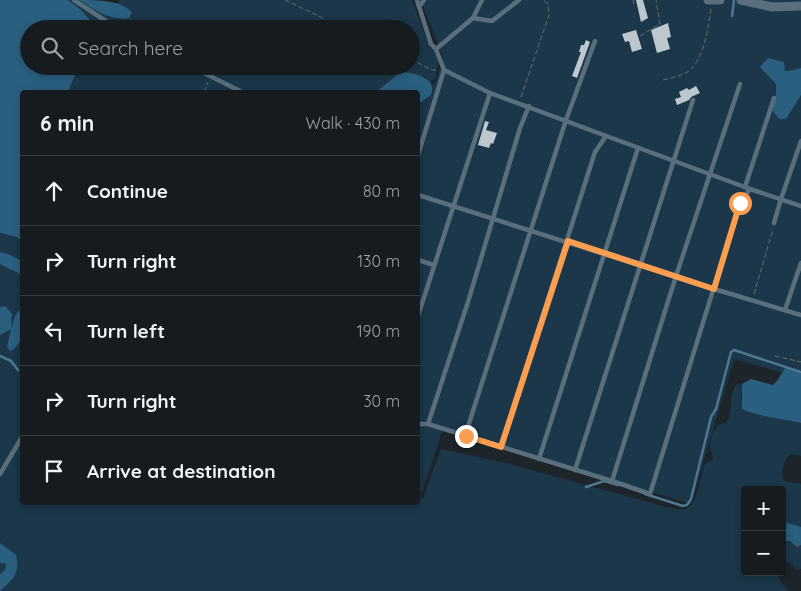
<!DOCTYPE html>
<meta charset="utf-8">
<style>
body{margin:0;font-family:Quicksand,sans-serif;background:#1f2429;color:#f1f3f6}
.controls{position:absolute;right:15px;bottom:15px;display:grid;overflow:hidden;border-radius:5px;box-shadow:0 2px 8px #0003}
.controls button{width:45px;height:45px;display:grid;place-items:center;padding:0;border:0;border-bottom:1px solid #35393e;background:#161b20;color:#f1f3f6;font:25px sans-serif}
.stop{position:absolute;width:15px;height:15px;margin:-11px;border:4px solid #fb9e50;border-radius:50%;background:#fff}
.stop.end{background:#fb9e50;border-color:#fff;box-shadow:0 1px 5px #0008}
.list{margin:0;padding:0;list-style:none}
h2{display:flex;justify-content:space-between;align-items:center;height:65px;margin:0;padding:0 20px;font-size:21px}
h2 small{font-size:16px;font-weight:400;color:#9ea1a5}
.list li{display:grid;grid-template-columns:32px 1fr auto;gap:15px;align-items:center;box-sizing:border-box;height:70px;padding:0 20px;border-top:1px solid #35393e}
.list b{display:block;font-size:19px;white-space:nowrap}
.list em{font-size:16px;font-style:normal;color:#9ea1a5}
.icon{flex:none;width:28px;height:28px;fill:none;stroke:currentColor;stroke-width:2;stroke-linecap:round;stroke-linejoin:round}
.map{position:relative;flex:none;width:801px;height:591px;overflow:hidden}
.search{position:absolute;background:#161b20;box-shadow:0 2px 8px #0003;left:20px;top:20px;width:400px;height:55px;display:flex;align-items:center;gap:12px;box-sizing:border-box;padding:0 18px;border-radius:28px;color:#9ea1a5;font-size:19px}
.panel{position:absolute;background:#161b20;box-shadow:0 2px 8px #0003;left:20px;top:90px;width:400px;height:415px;border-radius:5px}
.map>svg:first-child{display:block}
.green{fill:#1b3749}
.forest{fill:#2a5f80}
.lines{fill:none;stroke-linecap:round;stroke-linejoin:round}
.stream{stroke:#4e788f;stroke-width:2.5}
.building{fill:#bdc7ce}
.path{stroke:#666c71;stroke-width:1;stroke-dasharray:5 2.5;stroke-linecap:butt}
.service{stroke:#5a6f7e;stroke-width:4.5}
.minor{stroke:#5a6f7e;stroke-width:9}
.route{stroke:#fb9e50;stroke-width:6}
</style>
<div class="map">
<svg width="801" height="591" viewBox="0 0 801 591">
<rect width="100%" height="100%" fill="#1d242a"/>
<g class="green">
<path d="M68,0H79L100,13L120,1L116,0H412L429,45L436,52L439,60L435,79L430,82L425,76L397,75L376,92H68L79,66H411V29H93C89,16 79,8 68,0Z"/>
<path d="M421,0H801V378L734,359L691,504L443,429L422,492L418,490V96L436,82L443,57Z"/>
<path d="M0,233L17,237L22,241V297L20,311L19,342L22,331V502H418V497L423,498L441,449L510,464L666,507C672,508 680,510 686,509C698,505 700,474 705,464L713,459C713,454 710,450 710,446C710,437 715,424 725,423C735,413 727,396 736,385L742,384L741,399L781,418L801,423V456L791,454C784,459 781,471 783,479L787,482L801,484V527L782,521V490H745V572H777L780,581L789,591H0Z"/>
<path d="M782,541H790L797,547L801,545V569L796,570L792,564L782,561Z"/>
</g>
<g class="forest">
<path d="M0,0H68L81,10L89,19L93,29H29V66H79L68,92H22V241L17,237L0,233Z"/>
<path d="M79,0C96,0 124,0 132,13L129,18C109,21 95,10 79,0Z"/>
<path d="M768,58L784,62L785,71L794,70L801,68V95L786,119H779L772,110L776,98V84L760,67Z"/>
<path d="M404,72C418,74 437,78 431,95L418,104V92H376L397,75Z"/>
<path d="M0,252L8,254L22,261V282C22,280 22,276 20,274C18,272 4,267 0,264Z"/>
<path d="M22,297C23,311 27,346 10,351L7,347L11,329L0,335V307L5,306L12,314L11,329L15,316L21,308Z"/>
<path d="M785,368L801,372V423C782,418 759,417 742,409V384L751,379L773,385L777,381Z"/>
<path d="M782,521L801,527V545L797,547L790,541H782Z"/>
<path d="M0,543L16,555C20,575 13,579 0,591V575C3,571 8,569 5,563H0Z"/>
</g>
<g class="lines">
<g class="stream">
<path d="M732,16L734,0"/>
<path d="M0,356L11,361L18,370"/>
<path d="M586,487L604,481L618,485"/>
<path d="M645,494L683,506L687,505L691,499L711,417L716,409L731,352L734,350L801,372"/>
</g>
</g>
<g class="building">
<path d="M636,0H643L648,18L641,22Z"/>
<path d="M668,23L671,37L667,38L670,49L657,53L651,30Z"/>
<path d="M636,30L642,49L632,52L629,41L625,42L622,34Z"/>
<path d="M586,40L590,42L577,78L572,76L581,52H579L581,45H584Z"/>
<path d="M696,86L700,93L691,97L689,100L677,105L675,99L681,97L679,92L687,88L689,90Z"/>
<path d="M485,121L489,122L486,130L497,133L493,144L491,143L489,148L478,145Z"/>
</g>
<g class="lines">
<g class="path">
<path d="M285,0L323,18L337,29"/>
<path d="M633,0L634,4"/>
<path d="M640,36L660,24L656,0"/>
<path d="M411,59C421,63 428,71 438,70"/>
<path d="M380,66C388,72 392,72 400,66"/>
<path d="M663,80C671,78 679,76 686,73C704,63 708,27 711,9"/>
<path d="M204,92L208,82"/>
<path d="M521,97L549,15L548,4L543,0"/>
<path d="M754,294L773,229"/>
<path d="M775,356L801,362"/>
</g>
<g class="service">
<path d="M74,0L118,29"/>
<path d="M417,0L431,44L436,49L473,18L492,21L519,0"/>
<path d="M419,7L424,0"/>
<path d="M473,18L482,0"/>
<path d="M436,49L444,70L490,93L750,189L801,206"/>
<path d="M190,66L242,92"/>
<path d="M418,155L444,70"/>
<path d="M745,187L774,98"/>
<path d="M418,195L714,289L801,315"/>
<path d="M774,223L781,199L801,141"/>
<path d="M418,260L434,265"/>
<path d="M785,310L801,263"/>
<path d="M418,316L490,93"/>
<path d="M418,424H428L612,481L676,276L740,84"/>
<path d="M428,424L468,302L520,128L529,106"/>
<path d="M465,436L566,120L595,41"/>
<path d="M501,447L595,152L606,136"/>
<path d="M539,459L638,148"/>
<path d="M575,470L693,100"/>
<path d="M0,474L22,437"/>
<path d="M612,481L650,494L740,203L750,189"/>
</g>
<g class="minor">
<path d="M708,0H720"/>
<path d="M741,0L772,7L801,6"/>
</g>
</g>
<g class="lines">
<path class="route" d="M466,436L501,447L568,241L714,289L740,203"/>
</g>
</svg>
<div class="controls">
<button>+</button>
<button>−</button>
</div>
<div class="stop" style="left:740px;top:203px"></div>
<div class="stop end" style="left:466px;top:436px"></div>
<div class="search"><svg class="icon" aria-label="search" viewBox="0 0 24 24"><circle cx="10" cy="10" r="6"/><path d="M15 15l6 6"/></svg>Search here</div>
<section class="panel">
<h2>6 min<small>Walk · 430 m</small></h2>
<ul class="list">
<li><svg class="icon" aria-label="ahead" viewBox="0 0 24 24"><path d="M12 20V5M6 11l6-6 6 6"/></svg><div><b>Continue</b></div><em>80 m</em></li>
<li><svg class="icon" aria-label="right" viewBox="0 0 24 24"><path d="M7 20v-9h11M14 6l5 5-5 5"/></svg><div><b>Turn right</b></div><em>130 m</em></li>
<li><svg class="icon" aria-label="left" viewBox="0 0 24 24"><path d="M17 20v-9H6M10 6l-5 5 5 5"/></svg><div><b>Turn left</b></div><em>190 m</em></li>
<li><svg class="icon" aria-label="right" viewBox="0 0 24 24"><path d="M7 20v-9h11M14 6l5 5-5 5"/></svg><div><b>Turn right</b></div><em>30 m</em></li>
<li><svg class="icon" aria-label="arrive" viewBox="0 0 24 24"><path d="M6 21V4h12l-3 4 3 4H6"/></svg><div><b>Arrive at destination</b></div></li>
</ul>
</section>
</div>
